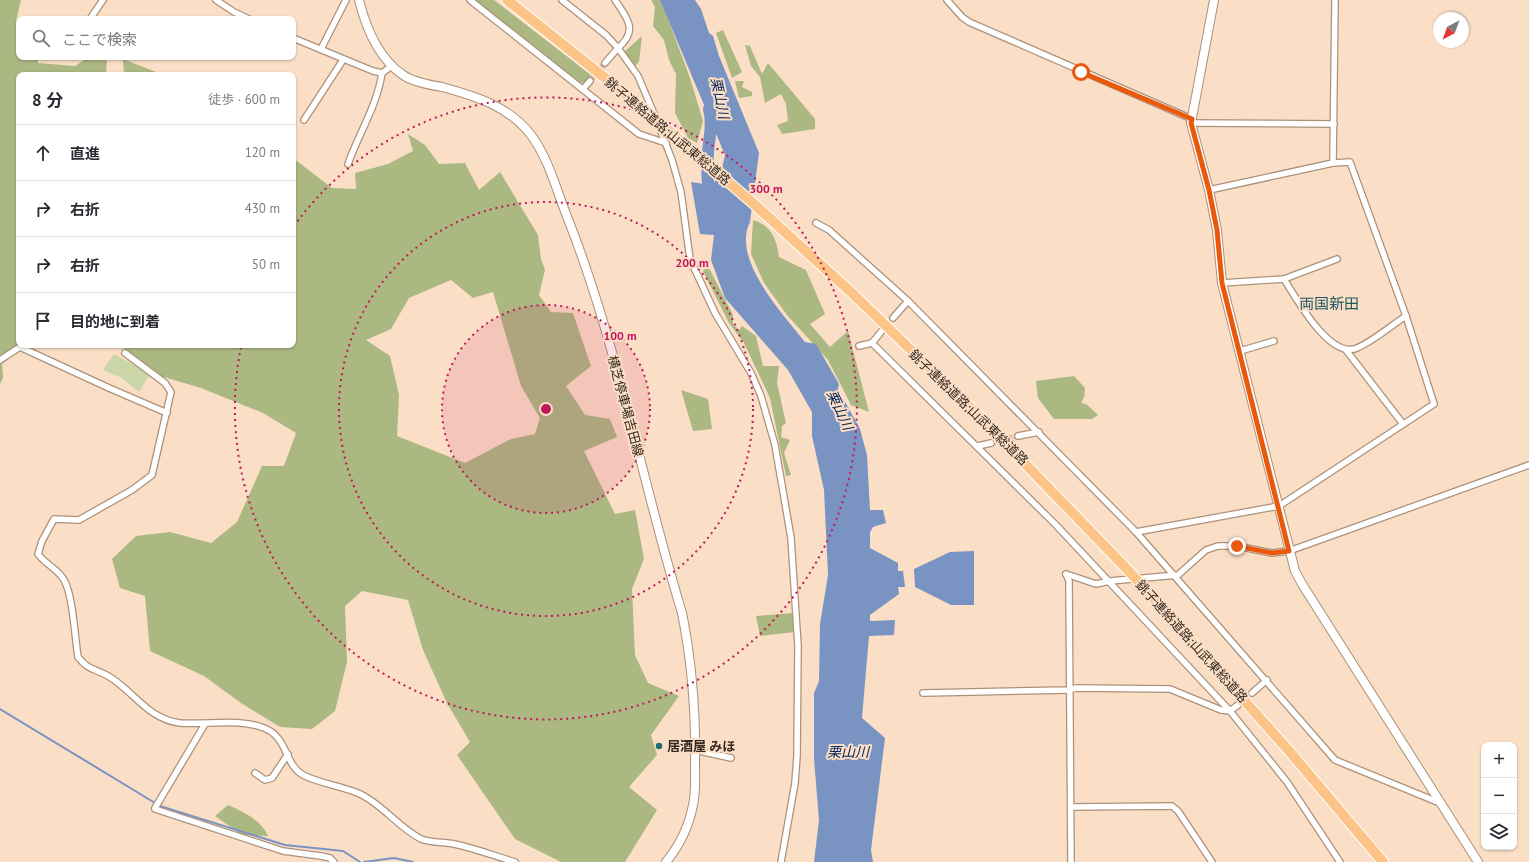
<!DOCTYPE html>
<html lang="ja">
<meta charset="utf-8">
<style>
body{margin:0;font-family:"PT Sans","Noto Sans JP",sans-serif;background:#f2f2f3;color:#2b2b33}
.controls{position:absolute;right:12px;bottom:12px;display:grid;overflow:hidden;border-radius:8px;box-shadow:0 1px 3px #0004}
.controls button{width:36px;height:36px;display:grid;place-items:center;padding:0;border:0;border-bottom:1px solid #e1e1e2;background:#fff;color:#2b2b33;font:20px sans-serif}
.compass{position:absolute;left:1433px;top:12px;width:36px;height:36px;border-radius:50%;background:#fff;box-shadow:0 1px 3px #0004;rotate:221deg}
.stop{position:absolute;width:12px;height:12px;margin:-9px;border:3px solid #ea580c;border-radius:50%;background:#fff}
.stop.end{background:#ea580c;border-color:#fff;box-shadow:0 1px 4px #0008}
.list{margin:0;padding:0;list-style:none}
h2{display:flex;justify-content:space-between;align-items:center;height:52px;margin:0;padding:0 16px;font-size:17px}
h2 small{font-size:13px;font-weight:400;color:#7c7c81}
.list li{display:grid;grid-template-columns:26px 1fr auto;gap:12px;align-items:center;box-sizing:border-box;height:56px;padding:0 16px;border-top:1px solid #e1e1e2}
.list b{display:block;font-size:15px;white-space:nowrap}
.list em{font-size:13px;font-style:normal;color:#7c7c81}
.icon{flex:none;width:22px;height:22px;fill:none;stroke:currentColor;stroke-width:2;stroke-linecap:round;stroke-linejoin:round}
.map{position:relative;flex:none;width:1529px;height:862px;overflow:hidden}
.search{position:absolute;background:#fff;box-shadow:0 1px 3px #0004;left:16px;top:16px;width:280px;height:44px;display:flex;align-items:center;gap:10px;box-sizing:border-box;padding:0 14px;border-radius:8px;color:#7c7c81;font-size:15px}
.panel{position:absolute;background:#fff;box-shadow:0 1px 3px #0004;left:16px;top:72px;width:280px;height:276px;border-radius:8px}
.map>svg:first-child{display:block}
.green{fill:#cad5a8}
.forest{fill:#abb882;fill-rule:evenodd}
.water{fill:#7994c2}
.lines{fill:none;stroke-linecap:round;stroke-linejoin:round}
.stream{stroke:#7994c2;stroke-width:2}
.river{stroke:#7994c2;stroke-width:12}
.street-tunnel{stroke:#d3baa5;stroke-width:5.5;stroke-dasharray:5.5 3;stroke-linecap:butt}
.street-casing{stroke:#ac917a;stroke-width:8}
.secondary-casing{stroke:#ac917a;stroke-width:10}
.highway-casing{stroke:#fff;stroke-width:12}
.street{stroke:#fff;stroke-width:5.5}
.secondary{stroke:#fff;stroke-width:8}
.highway{stroke:#fcc486;stroke-width:10}
.highway-bridge-casing{stroke:#fff;stroke-width:12;stroke-linecap:butt}
.highway-bridge{stroke:#fcc486;stroke-width:10}
.route{stroke:#ea580c;stroke-width:5}
.ring{fill:none;stroke:#c2185b;stroke-width:2;stroke-dasharray:2 4}
.poi-dot{fill:#226b77;stroke:#fbdec6;stroke-width:1.5}
.labels{text-anchor:middle;stroke-width:4;stroke-linejoin:round;paint-order:stroke}
.street-label{font-size:13px;fill:#342920;stroke:#fbdec6}
.poi-label{font-size:13px;font-weight:bold;fill:#342920;stroke:#fbdec6;text-anchor:start}
.water-label{font-size:14px;font-style:italic;fill:#092960;stroke:#fbdec6}
.quarter-label{font-size:15px;fill:#215a63;stroke:#fbdec6}
.centre{fill:#c2185b;stroke:#fbdec6;stroke-width:2}
.ring-label{font-size:12px;text-anchor:middle;font-weight:bold;fill:#c2185b;stroke:#fbdec6;stroke-width:4;stroke-linejoin:round;paint-order:stroke}
</style>
<div class="map">
<svg width="1529" height="862" viewBox="0 0 1529 862">
<rect width="100%" height="100%" fill="#fbdec6"/>
<path class="green" d="M114,354L150,374L139,392L122,378L103,370Z"/>
<g class="forest">
<path d="M0,0H21L16,21L19,23V57H38V63L75,66C86,58 95,53 107,61L106,75H19V345H27L2,364L3,378L0,384Z"/>
<path d="M473,0H494L591,75L586,82L579,83Z"/>
<path d="M651,0H661L690,78L703,121L697,143L688,138L675,113L676,74L669,60L664,40L653,26L655,7Z"/>
<path d="M723,30L742,72L732,78L716,33Z"/>
<path d="M642,36L639,62L635,66L631,65L623,53Z"/>
<path d="M745,45L750,46L762,74L768,63L815,119V129L782,134L777,125L788,121L786,104L781,94L765,103L760,77L751,66Z"/>
<path d="M123,59L161,74V75H124Z"/>
<path d="M735,81H744L742,87L752,92V96L739,98Z"/>
<path d="M408,134L425,145L439,164L465,163L479,190L500,172L538,235L541,259L545,270L539,295L551,312L573,313L591,366L566,386L585,415L610,419L617,437L584,451L615,514L635,510L644,559L632,589L635,655L648,683L679,696L651,735L657,755L629,787L657,810L625,862H561L515,839L457,755L470,742L447,703L423,650L408,600L362,591L345,606L347,662L335,711L312,729L280,727L241,703L204,676L150,651L145,596L120,588L112,559L136,536L170,532L211,543L237,522L262,466H284L296,433L263,413L201,388L157,375L121,345H293V158L332,188L356,189L355,173L388,164L413,151ZM451,280L473,298L493,292L521,386L540,418L535,434L511,439L465,463L397,436L399,395L390,356L366,340L391,329L409,298Z"/>
<path d="M753,220C771,225 777,240 779,257L806,270L825,314L810,324L830,347L848,331L869,412L851,405L828,360L787,315L764,283L751,254Z"/>
<path d="M708,266L733,315V324L739,330L742,326L756,336L763,366H779L777,383L786,423L782,426L781,437L790,440L784,453L791,475L786,476L770,398L744,343L729,323L703,271Z"/>
<path d="M1074,376L1085,388L1084,397L1081,403L1086,404L1098,415L1092,419H1054L1038,398L1036,381Z"/>
<path d="M681,390L708,399L712,429L693,431Z"/>
<path d="M792,613L795,632L760,636L756,616Z"/>
<path d="M228,805C244,812 261,820 268,836L242,835L215,816Z"/>
</g>
<g class="water">
<path d="M660,0H695L701,9L709,33L713,36L719,56L759,153L750,222C731,259 783,314 805,342L816,344L839,384L838,389L860,429L867,455L870,510H883L886,523L873,527L870,532V548L898,563V571H903L905,587H898L899,594L870,615V621L895,620L894,635L869,636L862,718L885,738L871,850L873,862H814L819,820L814,759V693L819,681L820,624L828,575L824,490L812,436V412L788,370L725,298L711,260L714,235L700,234L691,182L711,185L720,177L725,155Z"/>
<path d="M974,551V605H951L915,587L914,569L950,552Z"/>
</g>
<g class="lines">
<g class="stream">
<path d="M0,709L160,806L285,845L343,851L360,862"/>
<path d="M364,862L394,858L413,862"/>
</g>
<path class="river" d="M709,109C713,126 709,137 708,153C706,169 708,184 710,200"/>
<g class="street-tunnel">
<path d="M590,81L605,63"/>
<path d="M991,443L1018,436"/>
</g>
<defs>
<g id="street">
<path d="M216,0L234,12L249,19"/>
<path d="M470,0L639,134L666,143"/>
<path d="M562,0L606,35L618,48L605,63"/>
<path d="M615,0C627,18 639,30 618,48L638,76L655,116"/>
<path d="M947,0L962,17L969,22L1192,119"/>
<path d="M90,19L103,0"/>
<path d="M293,38L373,71L382,73L393,65"/>
<path d="M321,49L346,0"/>
<path d="M583,89L590,81"/>
<path d="M304,120L343,60"/>
<path d="M1191,123L1334,124"/>
<path d="M658,124L672,160L681,192L690,259L715,313L751,373L761,396L775,445L791,538L798,646L797,756L795,783L781,862"/>
<path d="M1333,163L1335,0"/>
<path d="M348,164C359,133 377,106 382,73"/>
<path d="M816,223L829,230L908,301L1136,532L1335,760L1440,803"/>
<path d="M1284,279C1296,298 1330,360 1357,348C1372,342 1392,325 1406,316"/>
<path d="M1222,283L1284,279L1337,259"/>
<path d="M893,318L908,301"/>
<path d="M872,343L1056,525L1230,711L1287,782L1340,862"/>
<path d="M859,346L872,343L881,332"/>
<path d="M1346,350L1403,424"/>
<path d="M1240,351L1274,341"/>
<path d="M125,353L165,383L171,392L152,475L132,490L79,520L54,519L42,541L38,554C45,564 58,569 64,580C73,595 75,639 78,657C89,671 94,668 108,676C133,690 147,719 180,723C207,725 239,718 264,728C288,737 284,764 303,775C321,784 342,786 360,794C382,804 399,828 421,839C431,843 444,842 454,844C474,848 495,856 515,862"/>
<path d="M0,360L20,347L109,388L167,413"/>
<path d="M1018,436L1039,432"/>
<path d="M978,446L991,443"/>
<path d="M1136,532L1279,506L1434,404L1406,316L1350,162L1333,163L1209,190"/>
<path d="M1066,574L1096,584L1110,581L1178,575L1206,550L1218,546H1237L1272,553L1289,551L1529,465"/>
<path d="M1066,574L1069,581L1071,862"/>
<path d="M923,693L1069,690L1076,688L1170,689L1221,710L1230,711L1238,705"/>
<path d="M1252,693L1267,680"/>
<path d="M695,750L731,758"/>
<path d="M255,773L265,780L272,778L288,754"/>
<path d="M1071,807L1172,806L1178,811L1212,862"/>
<path d="M155,808L205,724"/>
<path d="M155,809L283,851L321,856L330,858L334,862"/>
</g>
<g id="secondary">
<path d="M359,0C366,28 378,58 403,75C413,82 430,85 442,87C475,96 509,106 531,135C549,159 557,192 568,219C618,346 642,482 682,613C692,663 696,713 695,765C695,778 696,792 693,805C689,826 680,845 666,862"/>
<path d="M1214,0L1191,123L1209,190L1217,230L1222,283L1295,571L1302,584L1478,862"/>
</g>
<g id="highway">
<path d="M507,0L639,105"/>
<path d="M853,294L973,410L1124,566"/>
<path d="M1145,589L1290,752L1383,862"/>
</g>
</defs>
<use href="#street" class="street-casing"/>
<use href="#secondary" class="secondary-casing"/>
<use href="#highway" class="highway-casing"/>
<use href="#street" class="street"/>
<use href="#secondary" class="secondary"/>
<use href="#highway" class="highway"/>
<defs>
<g id="highway-bridge">
<path d="M639,105L755,205L853,294"/>
<path d="M1124,566L1145,589"/>
</g>
</defs>
<use href="#highway-bridge" class="highway-bridge-casing"/>
<use href="#highway-bridge" class="highway-bridge"/>
</g>
<g class="lines">
<path class="route" d="M1081,72L1192,119L1191,123L1209,190L1217,230L1222,283L1289,551L1272,553L1237,546"/>
</g>
<circle cx="546" cy="409" r="104" fill="#c2185b" fill-opacity=".12"/>
<g class="ring">
<circle cx="546" cy="409" r="104"/>
<circle cx="546" cy="409" r="207"/>
<path d="M294 226A311 311 0 1 1 241 347"/>
</g>
<circle class="poi-dot" cx="659" cy="746" r="4"/>
<g class="labels">
<g class="street-label">
<text transform="translate(668 131) rotate(40)" y="5">銚子連絡道路;山武東総道路</text>
<text transform="translate(626 406) rotate(75)" y="5">横芝停車場吉田線</text>
<text transform="translate(969 407) rotate(44)" y="5">銚子連絡道路;山武東総道路</text>
<text transform="translate(1192 641) rotate(48)" y="5">銚子連絡道路;山武東総道路</text>
</g>
<g class="poi-label">
<text x="667" y="751">居酒屋 みほ</text>
</g>
<g class="water-label">
<text transform="translate(720 98) rotate(78)" y="5">栗山川</text>
<text transform="translate(840 410) rotate(65)" y="5">栗山川</text>
<text x="848" y="757">栗山川</text>
</g>
<g class="quarter-label">
<text x="1329" y="309">両国新田</text>
</g>
</g>
<circle cx="546" cy="409" r="6" class="centre"/>
<g class="ring-label">
<text x="766" y="193">300 m</text>
<text x="692" y="267">200 m</text>
<text x="620" y="340">100 m</text>
</g>
</svg>
<div class="controls">
<button>+</button>
<button>−</button>
<button><svg class="icon" aria-label="layers" viewBox="0 0 24 24"><path d="M12 4l9 5-9 5-9-5zM3 14l9 5 9-5"/></svg></button>
</div>
<svg class="compass" viewBox="-18 -18 36 36"><path d="M0-13l5 13h-10z" fill="#e53935"/><path d="M0 13l5-13h-10z" fill="#7c7c81"/></svg>
<div class="stop" style="left:1081px;top:72px"></div>
<div class="stop end" style="left:1237px;top:546px"></div>
<div class="search"><svg class="icon" aria-label="search" viewBox="0 0 24 24"><circle cx="10" cy="10" r="6"/><path d="M15 15l6 6"/></svg>ここで検索</div>
<section class="panel">
<h2>8 分<small>徒歩 · 600 m</small></h2>
<ul class="list">
<li><svg class="icon" aria-label="ahead" viewBox="0 0 24 24"><path d="M12 20V5M6 11l6-6 6 6"/></svg><div><b>直進</b></div><em>120 m</em></li>
<li><svg class="icon" aria-label="right" viewBox="0 0 24 24"><path d="M7 20v-9h11M14 6l5 5-5 5"/></svg><div><b>右折</b></div><em>430 m</em></li>
<li><svg class="icon" aria-label="right" viewBox="0 0 24 24"><path d="M7 20v-9h11M14 6l5 5-5 5"/></svg><div><b>右折</b></div><em>50 m</em></li>
<li><svg class="icon" aria-label="arrive" viewBox="0 0 24 24"><path d="M6 21V4h12l-3 4 3 4H6"/></svg><div><b>目的地に到着</b></div></li>
</ul>
</section>
</div>
